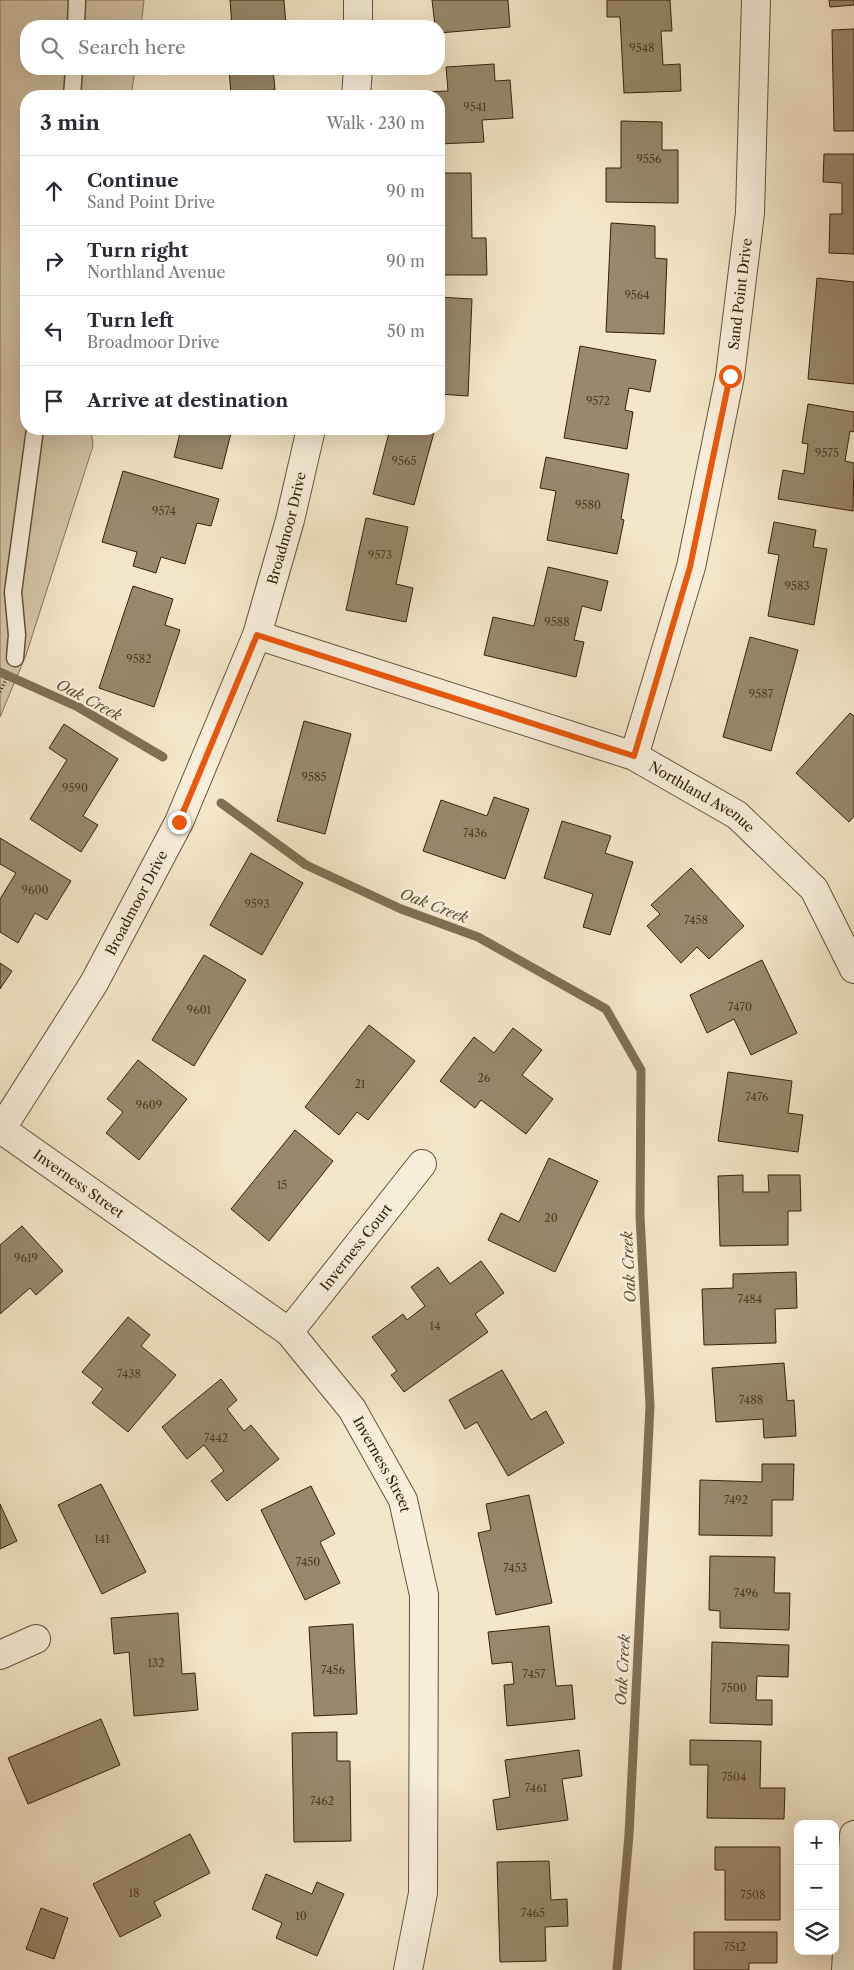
<!DOCTYPE html>
<meta charset="utf-8">
<style>
body{margin:0;font-family:"Libre Caslon Text",serif;background:#f7f7f7;color:#2b2b33}
.controls{position:absolute;right:15px;bottom:15px;display:grid;overflow:hidden;border-radius:10px;box-shadow:0 5px 20px #0002}
.controls button{width:45px;height:45px;display:grid;place-items:center;padding:0;border:0;border-bottom:1px solid #e1e1e2;background:#fff;color:#2b2b33;font:25px sans-serif}
.stop{position:absolute;width:15px;height:15px;margin:-11px;border:4px solid #ea580c;border-radius:50%;background:#fff}
.stop.end{background:#ea580c;border-color:#fff;box-shadow:0 1px 5px #0008}
.list{margin:0;padding:0;list-style:none}
h2{display:flex;justify-content:space-between;align-items:center;height:65px;margin:0;padding:0 20px;font-size:21px}
h2 small{font-size:16px;font-weight:400;color:#7c7c81}
.list li{display:grid;grid-template-columns:32px 1fr auto;gap:15px;align-items:center;box-sizing:border-box;height:70px;padding:0 20px;border-top:1px solid #e1e1e2}
.list b{display:block;font-size:19px;white-space:nowrap}
.list p{margin:0;font-size:16px;white-space:nowrap;color:#7c7c81}
.list em{font-size:16px;font-style:normal;color:#7c7c81}
.icon{flex:none;width:28px;height:28px;fill:none;stroke:currentColor;stroke-width:2;stroke-linecap:round;stroke-linejoin:round}
.map{position:relative;flex:none;width:854px;height:1970px;overflow:hidden}
.search{position:absolute;background:#fff;box-shadow:0 5px 20px #0002;left:20px;top:20px;width:425px;height:55px;display:flex;align-items:center;gap:12px;box-sizing:border-box;padding:0 18px;border-radius:20px;color:#7c7c81;font-size:19px}
.panel{position:absolute;background:#fff;box-shadow:0 5px 20px #0002;left:20px;top:90px;width:425px;height:345px;border-radius:20px}
.map>svg:first-child{display:block}
.green{fill:#d4c5a7;stroke:#847458}
.lines{fill:none;stroke-linecap:round;stroke-linejoin:round}
.stream{stroke:#817054;stroke-width:9}
.building{fill:#98886c;stroke:#352308}
.service-casing{stroke:#655438;stroke-width:19}
.minor-casing{stroke:#655438;stroke-width:30}
.tertiary-casing{stroke:#655438;stroke-width:30}
.path{stroke:#352308;stroke-width:3;stroke-dasharray:1 2.5;stroke-linecap:butt}
.service{stroke:#f8efdb;stroke-width:16}
.minor{stroke:#f8efdb;stroke-width:28}
.tertiary{stroke:#f8efdb;stroke-width:28}
.route{stroke:#ea580c;stroke-width:6}
.labels{text-anchor:middle;stroke-width:5;stroke-linejoin:round;paint-order:stroke}
.number-label{font-size:11px;fill:#4e3c21}
.street-label{font-size:14px;fill:#352308;stroke:#f8efdb}
.water-label{font-size:15px;font-style:italic;fill:#615034;stroke:#f8efdb}
</style>
<div class="map">
<svg width="854" height="1970" viewBox="0 0 854 1970">
<rect width="100%" height="100%" fill="#f4e6c8"/>
<filter id="stains"><feTurbulence type="fractalNoise" baseFrequency=".004" numOctaves="4"/><feColorMatrix values="0 0 0 0 .2 0 0 0 0 .09 0 0 0 0 .02 0 0 0 .5 -.17"/></filter>
<radialGradient id="worn" r=".72"><stop offset=".6" stop-color="#630" stop-opacity="0"/><stop offset="1" stop-color="#630" stop-opacity=".3"/></radialGradient>
<path class="green" d="M0,0H144L141,26H26V69H135L131,96H26V429H91L93,446L26,655L0,717Z"/>
<g class="lines">
<g class="stream">
<path d="M0,672L78,707L163,757"/>
<path d="M221,803L306,865L401,909L478,937L606,1009L641,1070L640,1216L650,1406L629,1835L617,1970"/>
</g>
</g>
<g class="building">
<path d="M230,0H284L286,26H232Z"/>
<path d="M432,0H508L510,27L439,33V26H435Z"/>
<path d="M607,0H670L672,31H661L663,65L680,64L681,91L624,93L620,17H607Z"/>
<path d="M829,0H854V5L830,7Z"/>
<path d="M854,29V131H834L832,30Z"/>
<path d="M494,64L495,81L510,80L513,118L482,120L484,142L439,144V96H424L423,92L448,91L446,67Z"/>
<path d="M229,69H273L275,90L231,94Z"/>
<path d="M621,121L662,122V150H678V203L606,202V168H621Z"/>
<path d="M824,154H854V254L829,253L830,214H842V183L823,182Z"/>
<path d="M439,173H471L472,238H486L487,275H439Z"/>
<path d="M611,223L655,226V258L667,259L664,334L606,332Z"/>
<path d="M817,278L854,282V384L808,379Z"/>
<path d="M439,297L472,299L468,396L439,394Z"/>
<path d="M580,346L656,360L650,392L629,388L625,410L633,412L627,449L564,438Z"/>
<path d="M808,404L854,412V432L850,431L845,461L854,463L853,511L778,499L783,470L804,474L808,444L802,443Z"/>
<path d="M181,429H232L222,469L174,457Z"/>
<path d="M390,429H435L414,505L373,494Z"/>
<path d="M546,457L629,474L621,519L624,520L617,554L547,540L556,491L540,488Z"/>
<path d="M123,471L219,499L211,526L197,523L185,564L161,557L156,573L133,566L137,552L102,542Z"/>
<path d="M366,518L408,527L396,584L413,588L406,622L346,610Z"/>
<path d="M774,522L816,530L813,547L827,549L814,625L768,616L779,555L768,553Z"/>
<path d="M548,567L608,581L601,611L582,606L574,640L584,642L576,677L484,655L493,617L534,626Z"/>
<path d="M133,586L173,599L165,625L180,630L154,707L99,688Z"/>
<path d="M750,637L798,650L771,751L723,737Z"/>
<path d="M850,713L854,716V816L849,822L796,773Z"/>
<path d="M304,721L351,734L325,834L277,821Z"/>
<path d="M64,724L118,759L83,816L98,825L81,852L30,819L67,760L49,748Z"/>
<path d="M494,797L529,809L505,879L423,851L441,800L487,816Z"/>
<path d="M562,821L611,836L605,853L633,862L610,935L583,927L593,894L544,878Z"/>
<path d="M0,838L71,881L47,920L35,913L18,943L0,932V899L16,873L0,864Z"/>
<path d="M251,853L303,883L262,955L210,925Z"/>
<path d="M691,868L744,926L709,959L697,947L681,963L647,926L660,914L651,905Z"/>
<path d="M204,955L246,980L194,1066L152,1040Z"/>
<path d="M762,960L797,1033L751,1055L734,1019L707,1033L690,995Z"/>
<path d="M0,963L12,971L0,989Z"/>
<path d="M369,1025L415,1061L368,1120L357,1112L339,1135L305,1107Z"/>
<path d="M513,1028L542,1050L522,1075L553,1099L526,1134L481,1100L475,1108L440,1081L474,1037L494,1053Z"/>
<path d="M138,1060L187,1099L139,1160L106,1133L123,1112L107,1099Z"/>
<path d="M728,1072L792,1081L788,1113L803,1115L798,1152L718,1141Z"/>
<path d="M295,1130L333,1161L269,1241L231,1209Z"/>
<path d="M549,1158L598,1181L555,1272L488,1240L501,1213L519,1222Z"/>
<path d="M743,1175V1192H769L768,1175H800L801,1211H788V1245L720,1246L718,1176Z"/>
<path d="M22,1226L63,1271L36,1295L30,1288L0,1314V1245Z"/>
<path d="M481,1261L504,1293L475,1314L488,1332L404,1392L391,1375L397,1371L372,1337L403,1314L407,1320L425,1306L411,1287L438,1267L450,1284Z"/>
<path d="M796,1272L797,1308L775,1309L776,1343L704,1345L702,1289L733,1288V1274Z"/>
<path d="M128,1317L150,1335L141,1346L176,1375L128,1432L92,1403L103,1389L82,1372Z"/>
<path d="M784,1363L787,1401L794,1400L796,1436L764,1438L763,1419L716,1422L712,1368Z"/>
<path d="M502,1370L531,1420L546,1411L564,1443L508,1476L477,1422L465,1429L449,1400Z"/>
<path d="M221,1379L237,1400L227,1409L244,1431L251,1425L279,1459L227,1501L211,1481L224,1471L204,1445L187,1459L162,1427Z"/>
<path d="M762,1464H794L793,1500H772V1536L699,1535L700,1480L762,1482Z"/>
<path d="M101,1484L146,1572L102,1594L58,1505Z"/>
<path d="M311,1486L335,1534L320,1542L340,1583L305,1600L261,1510Z"/>
<path d="M529,1495L552,1603L496,1615L478,1533L491,1530L486,1504Z"/>
<path d="M0,1504L17,1541L0,1549Z"/>
<path d="M710,1556L775,1557L774,1593H790L789,1630L720,1628V1611L709,1610Z"/>
<path d="M178,1613L182,1674L195,1673L198,1710L134,1716L129,1652L114,1654L111,1618Z"/>
<path d="M353,1624L357,1714L314,1716L309,1627Z"/>
<path d="M549,1626L556,1686L572,1685L575,1719L507,1726L504,1685L514,1684L512,1662L492,1664L488,1632Z"/>
<path d="M712,1642L789,1645L788,1677L757,1676L756,1700H772V1725L710,1723Z"/>
<path d="M101,1719L120,1765L28,1804L8,1758Z"/>
<path d="M337,1732V1761H350L351,1841L294,1842L292,1733Z"/>
<path d="M690,1740L761,1741L760,1788H785L784,1819L707,1818L708,1765H690Z"/>
<path d="M579,1750L582,1776L562,1779L568,1820L497,1830L493,1800L510,1797L505,1760Z"/>
<path d="M190,1834L210,1873L154,1902L161,1916L120,1937L93,1884Z"/>
<path d="M715,1847H780V1920H725V1870H715Z"/>
<path d="M549,1861L551,1900L567,1899L568,1926L545,1927L546,1961L500,1962L497,1862Z"/>
<path d="M266,1874L312,1894L317,1882L344,1894L317,1956L276,1938L282,1923L252,1909Z"/>
<path d="M41,1908L68,1918L54,1959L26,1949Z"/>
<path d="M694,1932H777V1963H749V1970H694Z"/>
</g>
<g class="lines">
<defs>
<g id="service">
<path d="M76,26L77,0"/>
<path d="M72,96L74,69"/>
<path d="M15,658L17,635L13,592L35,429"/>
</g>
<g id="minor">
<path id="s1" d="M257,635L634,756L737,815L814,889L854,969"/>
<path id="s2" d="M634,756L691,567L730,376L750,213L756,0"/>
<path id="s3" d="M1,1129L289,1332L352,1409L403,1500L424,1595L423,1893L408,1970"/>
<path id="s4" d="M289,1332L422,1164"/>
<path d="M0,1655L36,1639"/>
<path d="M846,1970L854,1835"/>
</g>
<g id="tertiary">
<path d="M358,0V26"/>
<path d="M356,96L358,69"/>
<path id="s5" d="M0,1131L94,983L179,822L257,635L290,520L311,429"/>
</g>
</defs>
<use href="#service" class="service-casing"/>
<use href="#minor" class="minor-casing"/>
<use href="#tertiary" class="tertiary-casing"/>
<path class="path" d="M0,692L6,679"/>
<use href="#service" class="service"/>
<use href="#minor" class="minor"/>
<use href="#tertiary" class="tertiary"/>
</g>
<g class="lines">
<path class="route" d="M179,822L257,635L634,756L690,567L730,376"/>
</g>
<g class="labels">
<g class="number-label">
<text x="642" y="52">9548</text>
<text x="475" y="111">9541</text>
<text x="649" y="163">9556</text>
<text x="637" y="299">9564</text>
<text x="598" y="405">9572</text>
<text x="827" y="457">9575</text>
<text x="404" y="465">9565</text>
<text x="588" y="509">9580</text>
<text x="164" y="515">9574</text>
<text x="380" y="559">9573</text>
<text x="797" y="590">9583</text>
<text x="557" y="626">9588</text>
<text x="139" y="663">9582</text>
<text x="761" y="698">9587</text>
<text x="314" y="781">9585</text>
<text x="75" y="792">9590</text>
<text x="475" y="837">7436</text>
<text x="35" y="894">9600</text>
<text x="257" y="908">9593</text>
<text x="696" y="924">7458</text>
<text x="740" y="1011">7470</text>
<text x="199" y="1014">9601</text>
<text x="484" y="1082">26</text>
<text x="360" y="1088">21</text>
<text x="757" y="1101">7476</text>
<text x="149" y="1109">9609</text>
<text x="282" y="1189">15</text>
<text x="551" y="1222">20</text>
<text x="26" y="1262">9619</text>
<text x="750" y="1303">7484</text>
<text x="435" y="1330">14</text>
<text x="129" y="1378">7438</text>
<text x="751" y="1404">7488</text>
<text x="216" y="1442">7442</text>
<text x="736" y="1504">7492</text>
<text x="102" y="1543">141</text>
<text x="308" y="1566">7450</text>
<text x="515" y="1572">7453</text>
<text x="746" y="1597">7496</text>
<text x="156" y="1667">132</text>
<text x="333" y="1674">7456</text>
<text x="534" y="1678">7457</text>
<text x="734" y="1692">7500</text>
<text x="734" y="1781">7504</text>
<text x="536" y="1792">7461</text>
<text x="322" y="1805">7462</text>
<text x="134" y="1897">18</text>
<text x="753" y="1899">7508</text>
<text x="533" y="1917">7465</text>
<text x="301" y="1920">10</text>
<text x="735" y="1951">7512</text>
</g>
<g class="street-label">
<text dy="5" stroke="none"><textPath href="#s2" startOffset="475">Sand Point Drive</textPath></text>
<text dy="5" stroke="none"><textPath href="#s5" startOffset="671">Broadmoor Drive</textPath></text>
<text dy="5" stroke="none"><textPath href="#s1" startOffset="475">Northland Avenue</textPath></text>
<text dy="5" stroke="none"><textPath href="#s5" startOffset="266">Broadmoor Drive</textPath></text>
<text dy="5" stroke="none"><textPath href="#s3" startOffset="95">Inverness Street</textPath></text>
<text dy="5" stroke="none"><textPath href="#s4" startOffset="108">Inverness Court</textPath></text>
<text dy="5" stroke="none"><textPath href="#s3" startOffset="515">Inverness Street</textPath></text>
</g>
<g class="water-label">
<text transform="translate(89 700) rotate(28)" y="5">Oak Creek</text>
<text transform="translate(434 906) rotate(21)" y="5">Oak Creek</text>
<text transform="translate(629 1267) rotate(-93)" y="5">Oak Creek</text>
<text transform="translate(623 1670) rotate(-87)" y="5">Oak Creek</text>
</g>
</g>
<rect width="100%" height="100%" filter="url(#stains)"/>
<rect width="100%" height="100%" fill="url(#worn)"/>
</svg>
<div class="controls">
<button>+</button>
<button>−</button>
<button><svg class="icon" aria-label="layers" viewBox="0 0 24 24"><path d="M12 4l9 5-9 5-9-5zM3 14l9 5 9-5"/></svg></button>
</div>
<div class="stop" style="left:730px;top:376px"></div>
<div class="stop end" style="left:179px;top:822px"></div>
<div class="search"><svg class="icon" aria-label="search" viewBox="0 0 24 24"><circle cx="10" cy="10" r="6"/><path d="M15 15l6 6"/></svg>Search here</div>
<section class="panel">
<h2>3 min<small>Walk · 230 m</small></h2>
<ul class="list">
<li><svg class="icon" aria-label="ahead" viewBox="0 0 24 24"><path d="M12 20V5M6 11l6-6 6 6"/></svg><div><b>Continue</b><p>Sand Point Drive</p></div><em>90 m</em></li>
<li><svg class="icon" aria-label="right" viewBox="0 0 24 24"><path d="M7 20v-9h11M14 6l5 5-5 5"/></svg><div><b>Turn right</b><p>Northland Avenue</p></div><em>90 m</em></li>
<li><svg class="icon" aria-label="left" viewBox="0 0 24 24"><path d="M17 20v-9H6M10 6l-5 5 5 5"/></svg><div><b>Turn left</b><p>Broadmoor Drive</p></div><em>50 m</em></li>
<li><svg class="icon" aria-label="arrive" viewBox="0 0 24 24"><path d="M6 21V4h12l-3 4 3 4H6"/></svg><div><b>Arrive at destination</b></div></li>
</ul>
</section>
</div>
